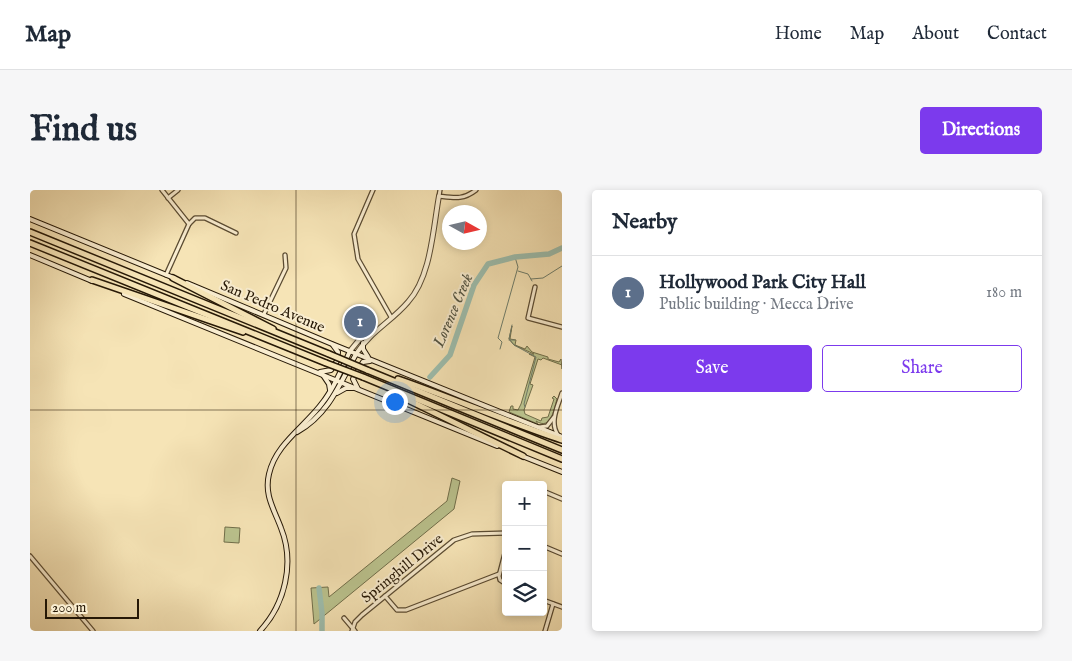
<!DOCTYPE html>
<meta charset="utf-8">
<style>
body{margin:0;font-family:"IM FELL English",serif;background:#f6f6f7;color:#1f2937}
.controls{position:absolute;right:15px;bottom:15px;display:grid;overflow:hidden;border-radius:5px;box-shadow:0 2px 8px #0003}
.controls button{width:45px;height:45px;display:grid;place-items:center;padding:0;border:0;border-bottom:1px solid #e0e1e3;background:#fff;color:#1f2937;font:25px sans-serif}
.compass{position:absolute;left:412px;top:15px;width:45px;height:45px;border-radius:50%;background:#fff;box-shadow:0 2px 8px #0003;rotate:98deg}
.scale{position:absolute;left:15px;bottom:12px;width:94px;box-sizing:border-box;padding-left:5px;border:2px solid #261806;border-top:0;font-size:14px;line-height:18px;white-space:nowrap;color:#261806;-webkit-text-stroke:4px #f9edd0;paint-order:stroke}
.you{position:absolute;left:364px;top:211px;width:18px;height:18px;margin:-12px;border:4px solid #fff;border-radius:50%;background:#1a73e8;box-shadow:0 0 0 8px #1a73e833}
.badge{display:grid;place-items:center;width:32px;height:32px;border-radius:50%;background:#7c3aed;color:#fff;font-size:16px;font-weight:700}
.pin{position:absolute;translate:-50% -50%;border:2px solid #fff;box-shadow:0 1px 5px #0006}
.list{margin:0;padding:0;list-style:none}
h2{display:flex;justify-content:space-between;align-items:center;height:65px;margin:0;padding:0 20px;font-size:21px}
h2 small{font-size:16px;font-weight:400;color:#747a83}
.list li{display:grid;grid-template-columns:32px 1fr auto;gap:15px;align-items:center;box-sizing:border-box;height:75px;padding:0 20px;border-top:1px solid #e0e1e3}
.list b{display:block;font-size:19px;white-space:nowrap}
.list p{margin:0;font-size:16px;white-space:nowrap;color:#747a83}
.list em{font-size:16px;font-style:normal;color:#747a83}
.actions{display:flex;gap:10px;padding:15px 20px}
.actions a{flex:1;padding:11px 0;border:1px solid #7c3aed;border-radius:5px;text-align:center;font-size:18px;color:#7c3aed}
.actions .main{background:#7c3aed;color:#fff}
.icon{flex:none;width:28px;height:28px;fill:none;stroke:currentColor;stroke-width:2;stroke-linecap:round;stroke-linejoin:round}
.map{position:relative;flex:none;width:532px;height:441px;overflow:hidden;border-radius:5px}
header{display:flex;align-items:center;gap:30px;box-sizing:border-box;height:70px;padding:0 25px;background:#fff;border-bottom:1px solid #e0e1e3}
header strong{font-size:24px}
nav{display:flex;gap:28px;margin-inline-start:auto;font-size:18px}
.intro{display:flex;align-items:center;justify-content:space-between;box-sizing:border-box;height:120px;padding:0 30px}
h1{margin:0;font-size:35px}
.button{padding:12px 22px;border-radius:5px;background:#7c3aed;color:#fff;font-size:18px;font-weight:700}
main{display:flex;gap:30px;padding:0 30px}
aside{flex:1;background:#fff;border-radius:5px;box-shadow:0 2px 8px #0003}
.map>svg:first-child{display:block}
.green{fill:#bbc48f;stroke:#706e4a}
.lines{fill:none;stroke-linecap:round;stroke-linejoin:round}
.stream{stroke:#6d7c6b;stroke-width:1}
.river{stroke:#9dbfaf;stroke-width:5.5}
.minor-casing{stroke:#5a4b32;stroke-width:5.5}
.tertiary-casing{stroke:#5a4b32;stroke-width:6}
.secondary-casing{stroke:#261806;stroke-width:6}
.motorway-casing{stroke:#261806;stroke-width:8}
.minor{stroke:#f9edd0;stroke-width:3}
.tertiary{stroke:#f9edd0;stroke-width:4}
.secondary{stroke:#f9edd0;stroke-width:4}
.motorway{stroke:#f6e4b6;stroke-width:5}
.motorway-bridge-casing{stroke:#261806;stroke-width:8;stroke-linecap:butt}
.motorway-bridge{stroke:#f6e4b6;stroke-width:5}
.grid{fill:none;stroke:#261806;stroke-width:1;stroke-opacity:0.55}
.labels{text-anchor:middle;stroke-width:4;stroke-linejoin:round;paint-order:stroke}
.street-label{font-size:15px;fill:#261806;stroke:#f9edd0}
.water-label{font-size:16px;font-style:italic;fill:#505241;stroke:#f9edd0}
</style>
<header>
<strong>Map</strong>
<nav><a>Home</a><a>Map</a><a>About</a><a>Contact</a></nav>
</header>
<div class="intro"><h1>Find us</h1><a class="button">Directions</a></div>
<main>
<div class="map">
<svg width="532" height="441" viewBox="0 0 532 441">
<rect width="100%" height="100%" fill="#f6e4b6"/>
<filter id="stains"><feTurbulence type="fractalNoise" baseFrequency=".004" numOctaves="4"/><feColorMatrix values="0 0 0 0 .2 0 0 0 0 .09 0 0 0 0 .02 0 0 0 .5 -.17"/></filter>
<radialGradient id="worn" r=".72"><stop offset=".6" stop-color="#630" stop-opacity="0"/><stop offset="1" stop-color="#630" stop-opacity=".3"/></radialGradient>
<g class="green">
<path d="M482,136L480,149L486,150L485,155L495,159L497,156L502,162L518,167V169L529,172L531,169L532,179V175L513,168L511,170L508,169L500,194L503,195L494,220L495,224L511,231L512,228L518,227L524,209L522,208L524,206L527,209C524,219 521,241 506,231L508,234L479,222L481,216H483V219L488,220L491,214L505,167L499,164H504L484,155L479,149Z"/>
<path d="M422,288L430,291L424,319L284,434L281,398L298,397L299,407L417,311Z"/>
<path d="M195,337L210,338L209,353L194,352Z"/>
</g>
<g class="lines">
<g class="stream">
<path d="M488,81L498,84L502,91"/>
<path d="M501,89L513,88L532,76"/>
<path d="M482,135L479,149L484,155L506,167L494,214L495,217"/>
<path d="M479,150H485"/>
<path d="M470,159L472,152L468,148L488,77L485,67"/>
</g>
<g class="river">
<path d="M400,187L420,165L444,95L458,74L485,67L519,64L532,58"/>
<path d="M289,398L292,423V441"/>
</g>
<defs>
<g id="minor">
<path d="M132,0L159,34"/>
<path d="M343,0L324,44L328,69L361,127"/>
<path d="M410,0L409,6C425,8 433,10 446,0"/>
<path d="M138,8L148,0"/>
<path d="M136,85L159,34L165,28H175L206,43"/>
<path d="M505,97L498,128L532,137"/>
<path d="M234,124L256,78L255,65"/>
<path d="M509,237L517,236L524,227"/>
<path d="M528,245C519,232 528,216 532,203"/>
<path d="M513,301L532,309"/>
<path d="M513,356L532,364"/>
<path d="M476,359L469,386L470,390L476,394"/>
<path d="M0,366L63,441"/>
<path d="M355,406L367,420H376L469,384"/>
<path d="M513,410L532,417"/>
<path d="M314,428L325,441"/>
<path d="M322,441L325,432L332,425L424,350L442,344L476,343"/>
<path d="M515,441L523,414"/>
</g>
<g id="tertiary">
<path d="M320,161L329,150L338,146"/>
<path d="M326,164C340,142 362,131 378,112C401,87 403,39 409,6"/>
</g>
<g id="secondary">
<path d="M0,29L144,88"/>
<path d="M0,65L62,91"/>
<path d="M157,93L302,154L532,247"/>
<path d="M94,104L467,256"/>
<path d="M333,153V159L338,167"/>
<path d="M290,182L301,180L307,171L308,162L303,155"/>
<path d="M293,185L299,194L300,200"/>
<path d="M328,199L323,189L333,172L340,171"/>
<path d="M307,203L316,198H323"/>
<path d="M267,242C298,225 310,194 326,164"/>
<path d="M492,266L532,282"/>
<path d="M230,441C255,414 265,373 251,338C244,319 234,305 239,284C246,253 276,236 293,212C305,197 312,178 320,161"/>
</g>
<g id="motorway">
<path d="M0,42L299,164"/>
<path d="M0,53L296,173"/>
<path d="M143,88L243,139"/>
<path d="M62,90L213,142"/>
<path d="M337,180L532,260"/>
<path d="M333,187L532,269"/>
<path d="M368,189C423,208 477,232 532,250"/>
<path d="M374,208L493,266"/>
</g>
</defs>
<use href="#minor" class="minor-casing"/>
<use href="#tertiary" class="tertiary-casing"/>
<use href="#secondary" class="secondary-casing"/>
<use href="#motorway" class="motorway-casing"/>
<use href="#minor" class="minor"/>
<use href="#tertiary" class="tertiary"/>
<use href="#secondary" class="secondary"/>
<use href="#motorway" class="motorway"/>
<defs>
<g id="motorway-bridge">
<path d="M299,164L337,180"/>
<path d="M296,173L333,187"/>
</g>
</defs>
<use href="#motorway-bridge" class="motorway-bridge-casing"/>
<use href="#motorway-bridge" class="motorway-bridge"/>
</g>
<path class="grid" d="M266,0V441M0,220H532"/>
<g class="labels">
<g class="street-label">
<text transform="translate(243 116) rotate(23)" y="5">San Pedro Avenue</text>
<text transform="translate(372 378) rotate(-39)" y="5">Springhill Drive</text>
</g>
<g class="water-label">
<text transform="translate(422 120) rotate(-67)" y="6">Lorence Creek</text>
</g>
</g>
<rect width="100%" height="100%" filter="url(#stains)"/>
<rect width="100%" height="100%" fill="url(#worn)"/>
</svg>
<div class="controls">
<button>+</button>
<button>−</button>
<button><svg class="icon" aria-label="layers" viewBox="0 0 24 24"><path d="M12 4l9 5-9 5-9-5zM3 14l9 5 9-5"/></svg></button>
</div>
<svg class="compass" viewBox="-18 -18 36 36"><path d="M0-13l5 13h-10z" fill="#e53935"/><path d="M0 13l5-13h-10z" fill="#747a83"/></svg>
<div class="scale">200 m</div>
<div class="you"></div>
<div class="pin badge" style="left:330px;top:132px;background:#5c6f8a">1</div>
</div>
<aside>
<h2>Nearby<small></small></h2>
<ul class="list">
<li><span class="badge" style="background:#5c6f8a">1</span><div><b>Hollywood Park City Hall</b><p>Public building · Mecca Drive</p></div><em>180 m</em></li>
</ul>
<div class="actions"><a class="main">Save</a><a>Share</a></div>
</aside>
</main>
